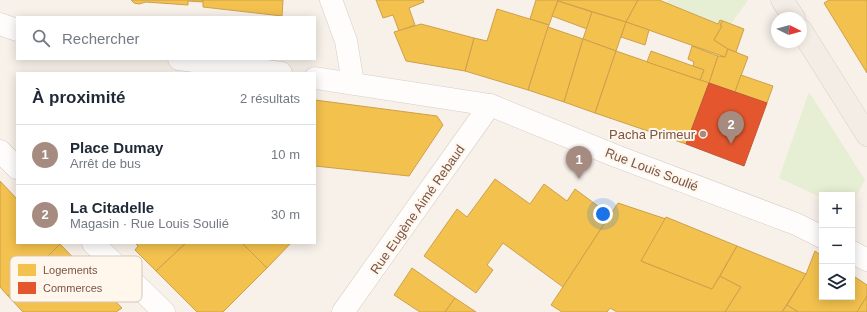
<!DOCTYPE html>
<html lang="fr">
<meta charset="utf-8">
<style>
body{margin:0;font-family:Arial,sans-serif;background:#f6f6f7;color:#1f2937}
.controls{position:absolute;right:12px;bottom:12px;display:grid;overflow:hidden;border-radius:0px;box-shadow:0 2px 10px #0003}
.controls button{width:36px;height:36px;display:grid;place-items:center;padding:0;border:0;border-bottom:1px solid #e0e1e3;background:#fff;color:#1f2937;font:20px sans-serif}
.compass{position:absolute;left:771px;top:12px;width:36px;height:36px;border-radius:50%;background:#fff;box-shadow:0 2px 10px #0003;rotate:96deg}
.you{position:absolute;left:603px;top:214px;width:14px;height:14px;margin:-10px;border:3px solid #fff;border-radius:50%;background:#1a73e8;box-shadow:0 0 0 6px #1a73e833}
.badge{display:grid;place-items:center;width:26px;height:26px;border-radius:50%;background:#a68b80;color:#fff;font-size:13px;font-weight:700}
.pin{position:absolute;translate:-50% -33px;filter:drop-shadow(0 1px 2px #0008)}
.pin::after{content:'';position:absolute;top:21px;width:14px;height:12px;background:inherit;clip-path:polygon(0 0,100% 0,50% 100%)}
.list{margin:0;padding:0;list-style:none}
h2{display:flex;justify-content:space-between;align-items:center;height:52px;margin:0;padding:0 16px;font-size:17px}
h2 small{font-size:13px;font-weight:400;color:#747a83}
.list li{display:grid;grid-template-columns:26px 1fr auto;gap:12px;align-items:center;box-sizing:border-box;height:60px;padding:0 16px;border-top:1px solid #e0e1e3}
.list b{display:block;font-size:15px;white-space:nowrap}
.list p{margin:0;font-size:13px;white-space:nowrap;color:#747a83}
.list em{font-size:13px;font-style:normal;color:#747a83}
.icon{flex:none;width:22px;height:22px;fill:none;stroke:currentColor;stroke-width:2;stroke-linecap:round;stroke-linejoin:round}
.map{position:relative;flex:none;width:867px;height:312px;overflow:hidden}
.search{position:absolute;background:#fff;box-shadow:0 2px 10px #0003;left:16px;top:16px;width:300px;height:44px;display:flex;align-items:center;gap:10px;box-sizing:border-box;padding:0 14px;border-radius:0px;color:#747a83;font-size:15px}
.panel{position:absolute;background:#fff;box-shadow:0 2px 10px #0003;left:16px;top:72px;width:300px;height:172px;border-radius:0px}
.map>svg:first-child{display:block}
.green{fill:#e6efd3}
.homes{fill:#f2c14e;stroke:#cea04c}
.shops{fill:#e4572e;stroke:#c45636}
.lines{fill:none;stroke-linecap:round;stroke-linejoin:round}
.minor-casing{stroke:#d7cdc6;stroke-width:23}
.major-casing{stroke:#dacec8;stroke-width:23}
.minor{stroke:#fefdfc;stroke-width:22}
.major{stroke:#f3ede5;stroke-width:22}
.poi-dot{fill:#a68b80;stroke:#fff6ec;stroke-width:1.5}
.labels{text-anchor:middle;stroke-width:4;stroke-linejoin:round;paint-order:stroke}
.poi-label{font-size:13px;fill:#7a5447;stroke:#fff6ec;text-anchor:end}
.street-label{font-size:13px;fill:#7a5447;stroke:#fff6ec}
.key{fill:#fff6ec;stroke:#d7c5ba;stroke-width:1}
.key-label{font-size:11px;fill:#7a5447}
</style>
<div class="map">
<svg width="867" height="312" viewBox="0 0 867 312">
<rect width="100%" height="100%" fill="#f8f1ea"/>
<g class="green">
<path d="M668,0H748L731,24L721,20L718,24L666,3Z"/>
<path d="M809,92L865,180L852,204V195H822V198L779,178Z"/>
</g>
<g class="homes">
<path d="M131,0H203V2L188,1V5L146,2L139,4L134,3Z"/>
<path d="M203,0H283L282,16L203,7Z"/>
<path d="M376,0H423L424,2L409,8L415,25L399,31L393,15L383,18Z"/>
<path d="M536,0H558L549,25L530,19Z"/>
<path d="M558,0H638L626,22L558,1Z"/>
<path d="M638,0H659L718,24L720,20L723,21L720,25L722,26L714,40L728,49L725,57L626,22Z"/>
<path d="M829,0H867V73L824,3Z"/>
<path d="M558,1L592,12L587,29L552,16Z"/>
<path d="M497,9L549,25L528,90L465,71L474,38L487,41Z"/>
<path d="M592,12L626,22L616,51L583,39Z"/>
<path d="M723,21L744,29L736,52L728,49L714,40L722,26L720,25Z"/>
<path d="M626,22L649,30L645,45L621,37Z"/>
<path d="M421,24L474,38L465,71L406,61L394,32Z"/>
<path d="M548,27L583,39L564,102L528,90Z"/>
<path d="M583,39L616,51L595,113L564,102Z"/>
<path d="M692,46L718,56L709,83L700,80L704,70L693,66L694,62L688,59Z"/>
<path d="M728,49L748,57L735,92L709,83L718,56L725,57Z"/>
<path d="M616,51L709,83L686,144L595,113Z"/>
<path d="M651,51L704,70L700,80L647,62Z"/>
<path d="M741,75L773,86L767,103L735,92Z"/>
<path d="M315,100L437,116L443,125L409,176L315,166Z"/>
<path d="M495,179L530,204L544,184L567,201L575,189L610,215L563,287L503,243L487,265L493,270L476,293L424,256L457,209L467,217Z"/>
<path d="M0,181L17,199V243H58L60,244L8,296L0,287Z"/>
<path d="M618,203L666,219L641,261L712,289L720,276L741,287L725,312H617L610,308L607,312H562L551,305Z"/>
<path d="M666,217L737,246L712,289L641,261Z"/>
<path d="M135,243H186L156,271L135,250L138,246Z"/>
<path d="M186,243H242L267,268L223,312H197L156,271Z"/>
<path d="M242,243H291L267,268Z"/>
<path d="M60,244L122,308L116,312H23L8,296Z"/>
<path d="M737,246L806,274L782,312H725L741,287L720,276Z"/>
<path d="M815,251L822,256V297H852V275L867,285V296L857,312H798L787,305L806,274Z"/>
<path d="M412,268L455,298L445,312H420L394,295Z"/>
<path d="M867,296V312H857Z"/>
<path d="M455,298L476,312H445Z"/>
<path d="M787,305L798,312H782Z"/>
</g>
<path class="shops" d="M709,83L767,103L744,166L686,144Z"/>
<g class="lines">
<defs>
<g id="minor">
<path d="M331,0L346,41L353,83"/>
<path d="M0,24L17,30"/>
<path d="M179,59L281,73"/>
<path d="M315,78L490,105L616,156L796,224L822,237"/>
<path d="M0,151L17,168"/>
<path d="M93,243L164,312"/>
<path d="M852,252L867,260"/>
<path d="M343,312L490,105"/>
</g>
<g id="major">
<path d="M782,0L794,18"/>
<path d="M801,30L867,135"/>
</g>
</defs>
<use href="#minor" class="minor-casing"/>
<use href="#major" class="major-casing"/>
<use href="#minor" class="minor"/>
<use href="#major" class="major"/>
</g>
<circle class="poi-dot" cx="703" cy="134" r="4"/>
<g class="labels">
<g class="poi-label">
<text x="695" y="139">Pacha Primeur</text>
</g>
<g class="street-label">
<text transform="translate(652 169) rotate(21)" y="5">Rue Louis Soulié</text>
<text transform="translate(417 209) rotate(-55)" y="5">Rue Eugène Aimé Rebaud</text>
</g>
</g>
<rect x="10" y="256" width="132" height="46" rx="6" class="key"/>
<rect x="18" y="264" width="18" height="12" fill="#f2c14e"/>
<rect x="18" y="282" width="18" height="12" fill="#e4572e"/>
<g class="key-label">
<text x="43" y="274">Logements</text>
<text x="43" y="292">Commerces</text>
</g>
</svg>
<div class="controls">
<button>+</button>
<button>−</button>
<button><svg class="icon" aria-label="layers" viewBox="0 0 24 24"><path d="M12 4l9 5-9 5-9-5zM3 14l9 5 9-5"/></svg></button>
</div>
<svg class="compass" viewBox="-18 -18 36 36"><path d="M0-13l5 13h-10z" fill="#e53935"/><path d="M0 13l5-13h-10z" fill="#747a83"/></svg>
<div class="you"></div>
<div class="pin badge" style="left:579px;top:179px">1</div>
<div class="pin badge" style="left:731px;top:144px">2</div>
<div class="search"><svg class="icon" aria-label="search" viewBox="0 0 24 24"><circle cx="10" cy="10" r="6"/><path d="M15 15l6 6"/></svg>Rechercher</div>
<section class="panel">
<h2>À proximité<small>2 résultats</small></h2>
<ul class="list">
<li><span class="badge">1</span><div><b>Place Dumay</b><p>Arrêt de bus</p></div><em>10 m</em></li>
<li><span class="badge">2</span><div><b>La Citadelle</b><p>Magasin · Rue Louis Soulié</p></div><em>30 m</em></li>
</ul>
</section>
</div>
